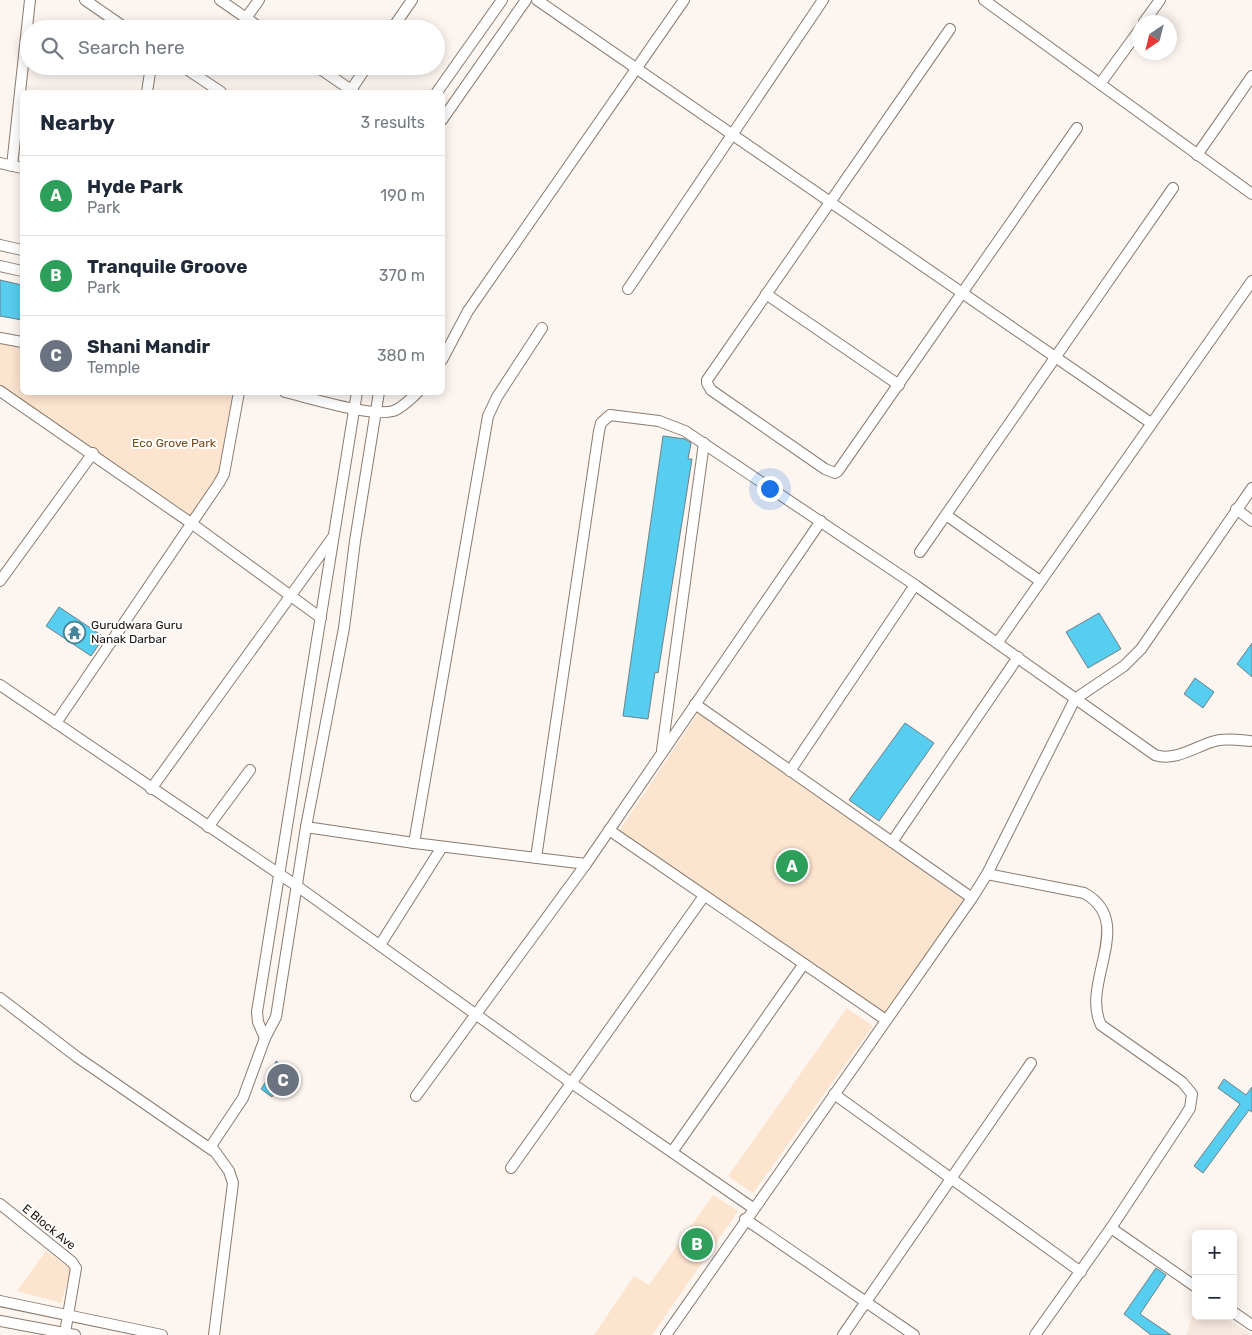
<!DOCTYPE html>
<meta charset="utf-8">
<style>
body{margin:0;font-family:Rubik,sans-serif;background:#f2f2f3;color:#1f2937}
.controls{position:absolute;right:15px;bottom:15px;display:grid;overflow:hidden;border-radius:8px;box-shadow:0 2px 12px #0003}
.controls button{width:45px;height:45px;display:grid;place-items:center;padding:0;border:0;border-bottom:1px solid #e0e1e3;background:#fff;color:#1f2937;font:25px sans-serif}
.compass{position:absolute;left:1132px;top:15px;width:45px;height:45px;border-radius:50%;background:#fff;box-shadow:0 2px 12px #0003;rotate:215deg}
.you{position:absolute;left:769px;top:488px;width:18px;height:18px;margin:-12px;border:4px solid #fff;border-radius:50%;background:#1a73e8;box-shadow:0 0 0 8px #1a73e833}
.badge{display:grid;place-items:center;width:32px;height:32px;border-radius:50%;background:#448498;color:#fff;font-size:16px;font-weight:700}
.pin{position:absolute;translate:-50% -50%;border:2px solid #fff;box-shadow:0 1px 5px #0006}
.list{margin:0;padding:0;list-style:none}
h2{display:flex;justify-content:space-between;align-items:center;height:65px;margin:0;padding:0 20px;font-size:21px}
h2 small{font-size:16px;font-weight:400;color:#747a83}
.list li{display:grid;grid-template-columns:32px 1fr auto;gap:15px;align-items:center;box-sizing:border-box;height:80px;padding:0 20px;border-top:1px solid #e0e1e3}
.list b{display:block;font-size:19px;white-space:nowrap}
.list p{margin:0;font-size:16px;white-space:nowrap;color:#747a83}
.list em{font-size:16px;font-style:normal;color:#747a83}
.icon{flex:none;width:28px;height:28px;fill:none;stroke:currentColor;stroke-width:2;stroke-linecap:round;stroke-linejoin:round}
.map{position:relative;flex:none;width:1252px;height:1335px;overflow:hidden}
.search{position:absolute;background:#fff;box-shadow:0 2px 12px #0003;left:20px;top:20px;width:425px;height:55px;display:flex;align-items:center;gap:12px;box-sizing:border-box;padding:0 18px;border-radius:28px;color:#747a83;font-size:19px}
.panel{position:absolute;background:#fff;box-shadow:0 2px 12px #0003;left:20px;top:90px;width:425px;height:305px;border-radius:8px}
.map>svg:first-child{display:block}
.built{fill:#f7e9dd}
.green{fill:#fde4cf}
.building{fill:#57cdef;stroke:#6b8188}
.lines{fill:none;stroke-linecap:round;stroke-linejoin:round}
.street-casing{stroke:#8b7b6e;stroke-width:12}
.street{stroke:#fff;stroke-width:10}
.labels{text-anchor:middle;stroke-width:4;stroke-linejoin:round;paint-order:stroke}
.park-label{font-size:12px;fill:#764919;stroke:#fff}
.poi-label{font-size:12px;fill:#1c1610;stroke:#fff;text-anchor:start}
.street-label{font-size:12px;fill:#1c1610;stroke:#fff}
</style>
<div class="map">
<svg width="1252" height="1335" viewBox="0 0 1252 1335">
<rect width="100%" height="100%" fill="#fdf5ef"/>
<path class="built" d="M1196,1305V1316H1224L1252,1335H1186Z"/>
<g class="green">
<path d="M0,343L22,347V392L235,393L219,474L191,515L0,387Z"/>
<path d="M698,713L965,901L885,1014L619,831Z"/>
<path d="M847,1008L873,1026L753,1193L728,1176Z"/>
<path d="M713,1195L738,1211L652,1335H594L634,1276L649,1285Z"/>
<path d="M46,1251L71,1269L61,1303L17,1291Z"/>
</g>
<g class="building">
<path d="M0,280L22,285V320L0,316Z"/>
<path d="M663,436L685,439L691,443L688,459H692L658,673L655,672L648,719L623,716Z"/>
<path d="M59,607L104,637L91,656L46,626Z"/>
<path d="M1099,613L1121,649L1088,668L1066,632Z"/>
<path d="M1252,643V677L1237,664Z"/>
<path d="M1195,678L1214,692L1203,708L1184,694Z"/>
<path d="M905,723L934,743L879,821L849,800Z"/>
<path d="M276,1061L300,1078L292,1090L282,1083L272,1097L261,1089L273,1071Z"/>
<path d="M1224,1079L1246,1095L1252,1087V1112L1249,1110L1203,1173L1194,1166L1240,1104L1218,1088Z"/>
<path d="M1156,1268L1166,1275L1140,1314L1171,1335H1151L1124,1314Z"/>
</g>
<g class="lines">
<defs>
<g id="street">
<path d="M85,0L127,29"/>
<path d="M220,0L262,29"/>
<path d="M537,0L1151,423"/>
<path d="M984,0L1252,194"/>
<path d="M246,18L259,0"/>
<path d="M1144,22L1160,0"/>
<path d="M392,29L412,0"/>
<path d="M950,29L707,380V383L711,390L825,469L835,473L838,471L1077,128"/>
<path d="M182,66L221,92"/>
<path d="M316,66L354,92"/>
<path d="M1100,84L1140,29"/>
<path d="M351,90L367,66"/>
<path d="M147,92L151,66"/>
<path d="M437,92L502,0"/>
<path d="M442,120L526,0"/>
<path d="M1197,155L1252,76"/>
<path d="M0,163L22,168"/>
<path d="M12,166L30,0"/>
<path d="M0,245L22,250"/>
<path d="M0,266L22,271"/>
<path d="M628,289L823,0"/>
<path d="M766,294L899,385"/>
<path d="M0,338L22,342"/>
<path d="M442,360L468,311L684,0"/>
<path d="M0,391L191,523L321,618"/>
<path d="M285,392C310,398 370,417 393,411C402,408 411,399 418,392"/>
<path d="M1236,509L1252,521"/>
<path d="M946,515L1040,581"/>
<path d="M920,552L1173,188"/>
<path d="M0,581L93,453"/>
<path d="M998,642L1252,281"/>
<path d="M0,685L297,886L570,1082L753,1208"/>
<path d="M695,704L972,898"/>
<path d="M56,723L219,483L224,474L239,392"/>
<path d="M662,750L704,443"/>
<path d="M790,771L915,585"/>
<path d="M151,789L333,537"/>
<path d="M208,827L250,770"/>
<path d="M306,827L414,843L586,864"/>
<path d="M609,830L886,1020"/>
<path d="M892,842L1018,657"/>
<path d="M414,843L488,416L497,397L542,328"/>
<path d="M536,858L599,431L601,423L610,415L659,421L685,431L915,585L1155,755C1175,762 1196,746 1215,741C1226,738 1239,740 1250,741"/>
<path d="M987,874L1084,893C1137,922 1080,983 1101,1025L1182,1082L1192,1094L1190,1108L1185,1116L1111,1228L1035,1335"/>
<path d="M380,945L442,847"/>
<path d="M0,998L77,1057L212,1150"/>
<path d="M265,1038L258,1022L257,1012L357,392"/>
<path d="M834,1094L1081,1272"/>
<path d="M416,1096L586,864L821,521"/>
<path d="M672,1152L803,965"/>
<path d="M511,1168L704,896"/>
<path d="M0,1204L72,1262L76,1268L65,1333"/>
<path d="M745,1219L914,1335"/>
<path d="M1111,1228L1196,1287"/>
<path d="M0,1301L162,1335"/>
<path d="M1233,1312L1252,1325"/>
<path d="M0,1321L75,1335"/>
<path d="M214,1335L233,1183L229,1171L211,1146L243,1098L265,1038L276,1017L306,827L344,628L355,541L379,392"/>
<path d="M666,1335L972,898L987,874L1075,699L1124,666L1141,649L1252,488"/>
<path d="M843,1335L1031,1063"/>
</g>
</defs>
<use href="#street" class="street-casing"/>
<use href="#street" class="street"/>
</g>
<defs>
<symbol id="temple-ring" viewBox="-11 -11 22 22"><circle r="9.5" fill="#fff" stroke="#448498" stroke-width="1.5"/><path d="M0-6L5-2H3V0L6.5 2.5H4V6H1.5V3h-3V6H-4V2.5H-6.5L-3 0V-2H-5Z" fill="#448498"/></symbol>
</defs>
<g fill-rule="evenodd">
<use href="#temple-ring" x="62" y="620" width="25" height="25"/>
</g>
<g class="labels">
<g class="park-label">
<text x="174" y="447">Eco Grove Park</text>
</g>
<g class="poi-label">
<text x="91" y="629">Gurudwara Guru<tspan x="91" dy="14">Nanak Darbar</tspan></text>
</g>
<g class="street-label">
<text transform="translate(49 1227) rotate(39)" y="4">E Block Ave</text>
</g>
</g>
</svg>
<div class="controls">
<button>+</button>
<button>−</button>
</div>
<svg class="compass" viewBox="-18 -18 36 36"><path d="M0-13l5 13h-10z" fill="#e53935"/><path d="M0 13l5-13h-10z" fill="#747a83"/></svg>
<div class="you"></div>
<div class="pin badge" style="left:792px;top:866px;background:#2e9e5b">A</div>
<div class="pin badge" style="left:697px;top:1244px;background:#2e9e5b">B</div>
<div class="pin badge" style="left:283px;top:1080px;background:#6b7280">C</div>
<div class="search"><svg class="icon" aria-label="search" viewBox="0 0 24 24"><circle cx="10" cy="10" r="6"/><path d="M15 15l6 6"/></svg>Search here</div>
<section class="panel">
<h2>Nearby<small>3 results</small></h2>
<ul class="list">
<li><span class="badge" style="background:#2e9e5b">A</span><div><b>Hyde Park</b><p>Park</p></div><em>190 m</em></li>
<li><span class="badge" style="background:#2e9e5b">B</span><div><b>Tranquile Groove</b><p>Park</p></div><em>370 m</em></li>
<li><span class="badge" style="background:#6b7280">C</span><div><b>Shani Mandir</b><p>Temple</p></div><em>380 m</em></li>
</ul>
</section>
</div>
